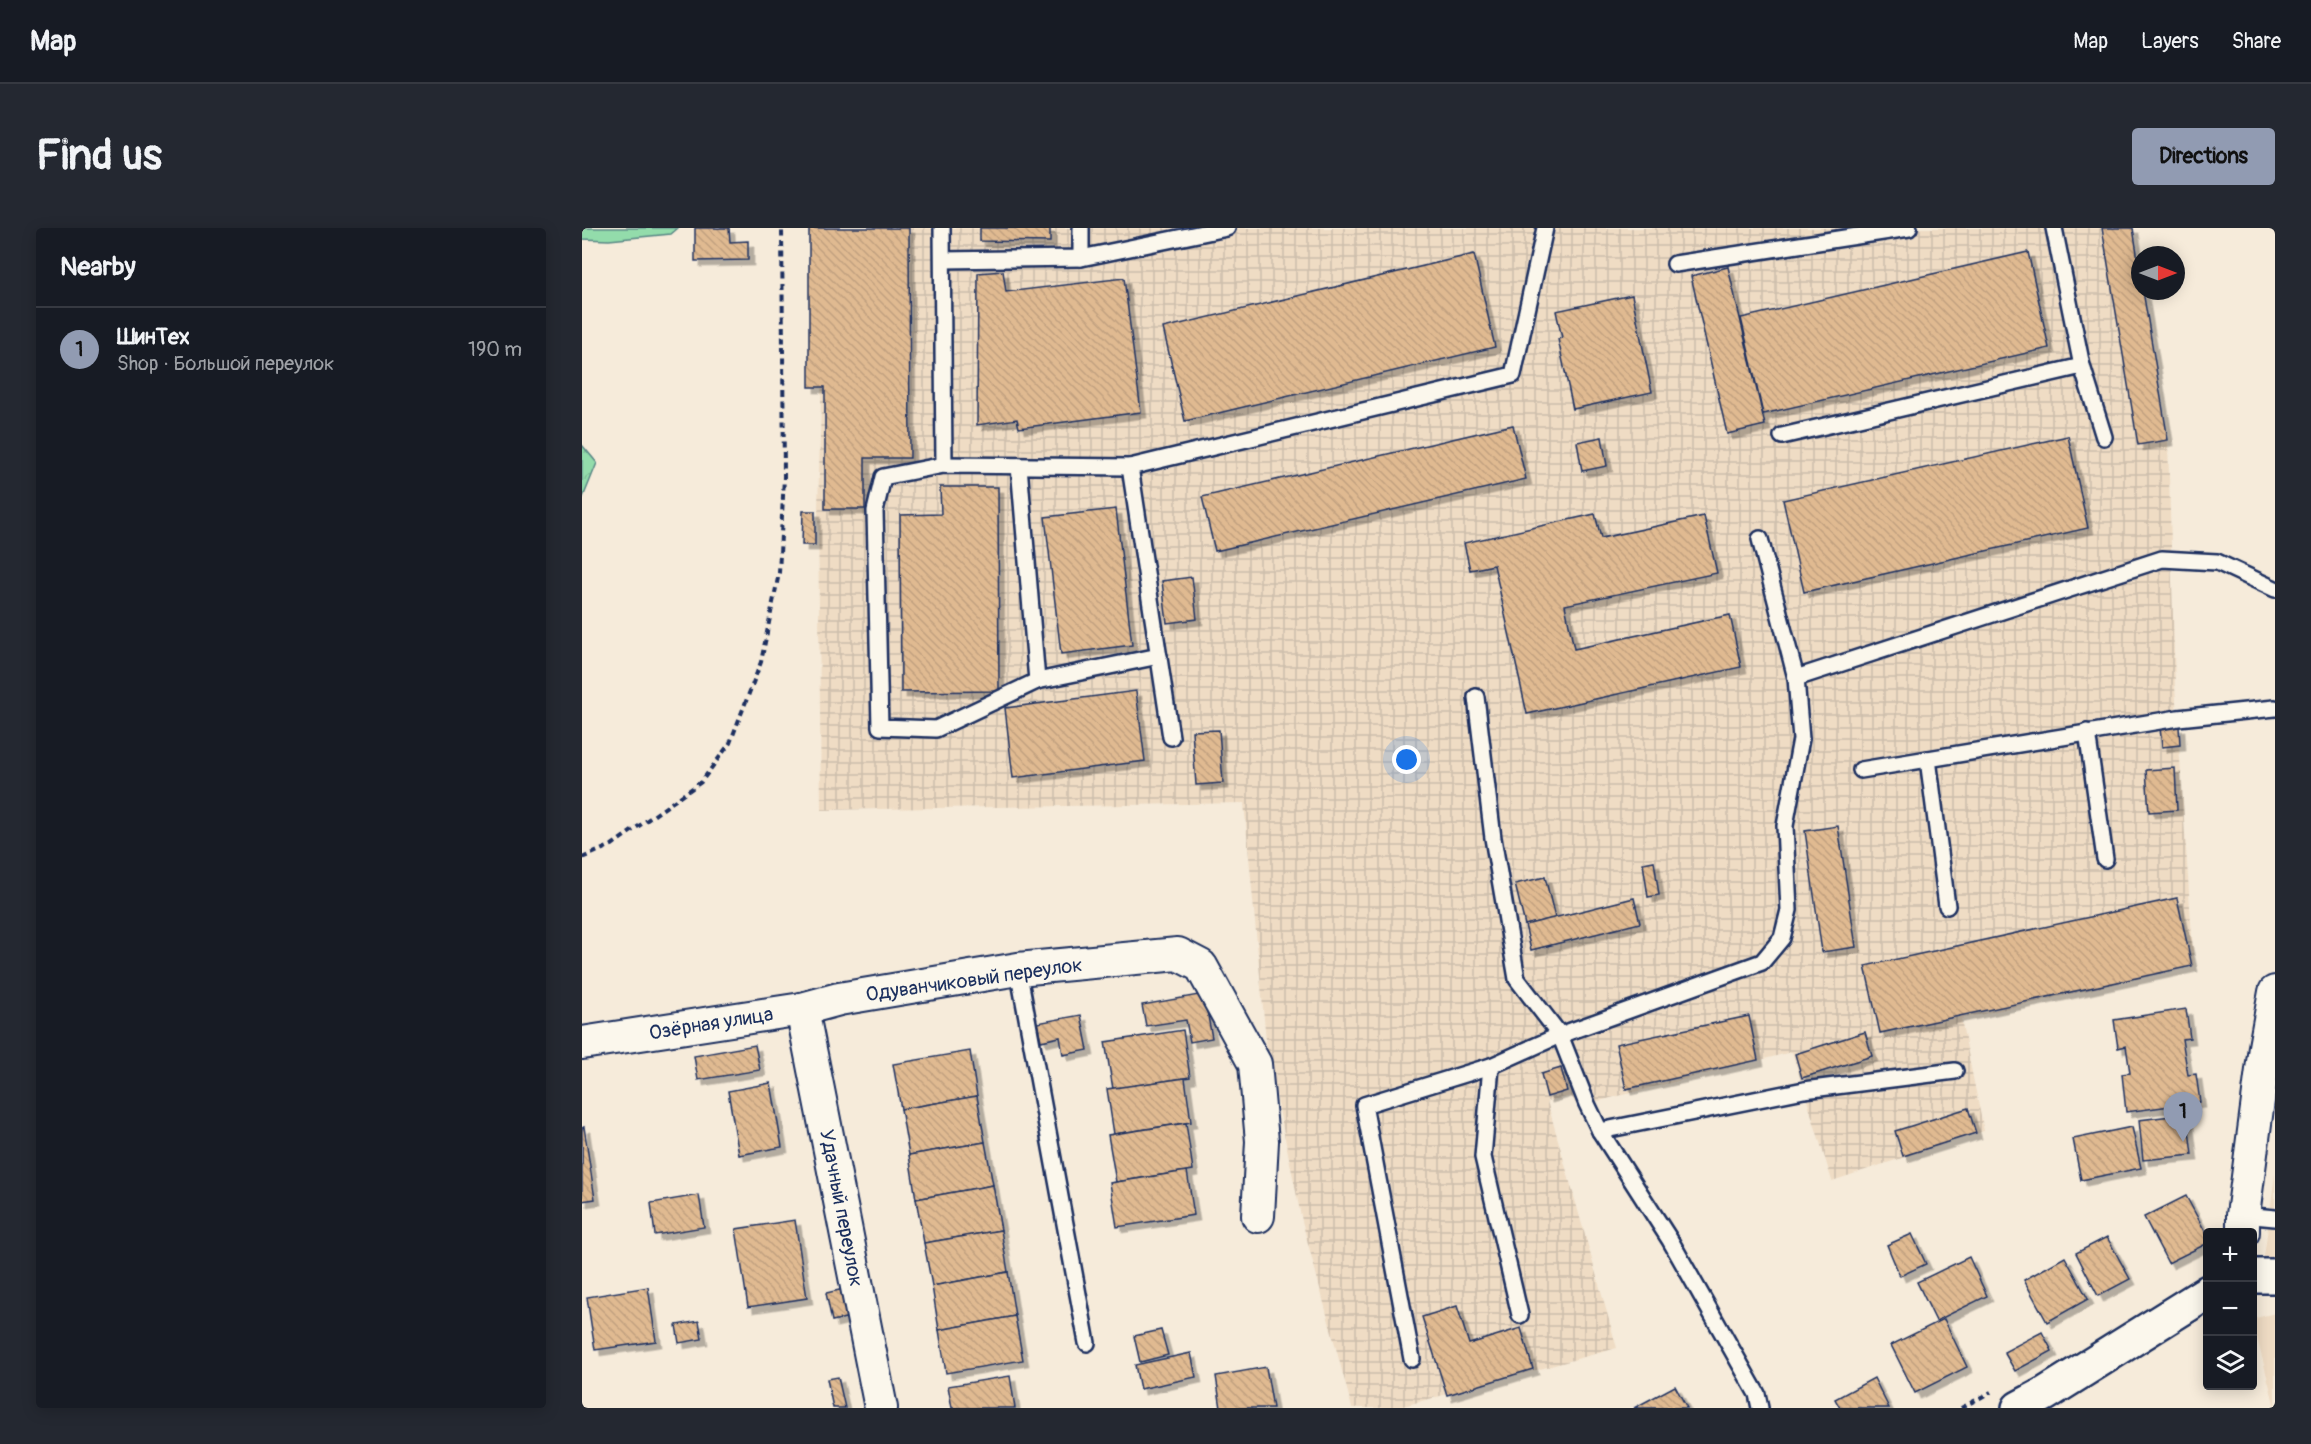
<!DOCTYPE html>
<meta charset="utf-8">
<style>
body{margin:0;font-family:Pangolin,sans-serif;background:#242831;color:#f1f3f6}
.controls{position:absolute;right:18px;bottom:18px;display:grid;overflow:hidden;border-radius:6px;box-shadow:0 3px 15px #0003}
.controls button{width:54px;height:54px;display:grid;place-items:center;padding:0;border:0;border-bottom:2px solid #363941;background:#171b24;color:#f1f3f6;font:30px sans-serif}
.compass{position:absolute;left:1549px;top:18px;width:54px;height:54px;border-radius:50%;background:#171b24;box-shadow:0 3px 15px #0003;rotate:90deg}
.you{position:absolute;left:825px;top:532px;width:21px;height:21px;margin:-15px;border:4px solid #fff;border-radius:50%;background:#1a73e8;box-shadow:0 0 0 9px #1a73e833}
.badge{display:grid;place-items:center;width:39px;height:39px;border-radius:50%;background:#919bb2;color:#111;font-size:20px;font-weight:700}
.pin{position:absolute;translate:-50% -50px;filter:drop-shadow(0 2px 3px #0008)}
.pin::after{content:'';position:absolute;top:32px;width:21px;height:18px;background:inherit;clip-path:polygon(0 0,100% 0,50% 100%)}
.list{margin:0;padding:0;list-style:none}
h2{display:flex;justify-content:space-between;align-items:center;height:78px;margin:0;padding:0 24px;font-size:26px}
h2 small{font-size:20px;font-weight:400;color:#9ea1a6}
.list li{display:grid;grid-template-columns:39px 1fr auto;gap:18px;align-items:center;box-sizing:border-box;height:84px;padding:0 24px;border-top:2px solid #363941}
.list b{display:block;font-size:22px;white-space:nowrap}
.list p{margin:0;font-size:20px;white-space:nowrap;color:#9ea1a6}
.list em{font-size:20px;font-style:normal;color:#9ea1a6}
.icon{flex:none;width:33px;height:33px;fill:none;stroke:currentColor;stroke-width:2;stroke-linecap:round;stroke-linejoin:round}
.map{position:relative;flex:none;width:1693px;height:1180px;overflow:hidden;border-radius:6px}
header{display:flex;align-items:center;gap:36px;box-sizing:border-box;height:84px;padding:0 30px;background:#171b24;border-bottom:2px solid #363941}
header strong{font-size:28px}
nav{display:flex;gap:33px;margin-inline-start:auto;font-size:21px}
.intro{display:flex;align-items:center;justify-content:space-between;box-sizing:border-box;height:144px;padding:0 36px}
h1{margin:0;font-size:42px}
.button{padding:15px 27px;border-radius:6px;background:#919bb2;color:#111;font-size:21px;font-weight:700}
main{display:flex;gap:36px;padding:0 36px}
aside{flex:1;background:#171b24;border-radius:6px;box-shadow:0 3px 15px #0003}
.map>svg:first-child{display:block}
.built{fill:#efdcc4}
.industrial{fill:url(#industrial-grid)}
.grass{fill:#93dcab;stroke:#578684;stroke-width:1.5}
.forest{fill:url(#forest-crowns);stroke:#578684;stroke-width:1.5}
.building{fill:url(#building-back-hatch);stroke:#1b2f5e;stroke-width:1.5;filter:url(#shadow)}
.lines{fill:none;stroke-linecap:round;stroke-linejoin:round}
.lane-casing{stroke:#1b2f5e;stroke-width:20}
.street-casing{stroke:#1b2f5e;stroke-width:36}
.secondary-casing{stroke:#1b2f5e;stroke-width:38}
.path{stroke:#1b2f5e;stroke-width:4;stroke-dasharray:6 4.5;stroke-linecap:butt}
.lane{stroke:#fbf7ec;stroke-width:15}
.street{stroke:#fbf7ec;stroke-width:32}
.secondary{stroke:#fbf7ec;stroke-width:33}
.labels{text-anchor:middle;stroke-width:6;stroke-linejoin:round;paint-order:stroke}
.street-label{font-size:20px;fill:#1b2f5e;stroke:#fbf7ec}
</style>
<header>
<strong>Map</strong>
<nav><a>Map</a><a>Layers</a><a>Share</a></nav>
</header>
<div class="intro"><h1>Find us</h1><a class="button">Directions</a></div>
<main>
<aside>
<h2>Nearby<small></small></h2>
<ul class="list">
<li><span class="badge">1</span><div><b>ШинТех</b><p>Shop · Большой переулок</p></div><em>190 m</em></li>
</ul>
</aside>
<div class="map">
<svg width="1693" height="1180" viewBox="0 0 1693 1180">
<defs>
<pattern id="industrial-grid" width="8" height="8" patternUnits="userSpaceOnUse" patternTransform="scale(1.5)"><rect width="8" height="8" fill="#efdcc4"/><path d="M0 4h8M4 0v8" fill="none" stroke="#ccbdab"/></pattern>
<pattern id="forest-crowns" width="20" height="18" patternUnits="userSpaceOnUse" patternTransform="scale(1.5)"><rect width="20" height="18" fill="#93dcab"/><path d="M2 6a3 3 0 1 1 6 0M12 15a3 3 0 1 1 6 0" fill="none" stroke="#7ebd96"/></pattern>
<pattern id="building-back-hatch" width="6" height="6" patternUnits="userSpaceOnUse" patternTransform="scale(1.5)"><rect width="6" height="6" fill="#e0ba91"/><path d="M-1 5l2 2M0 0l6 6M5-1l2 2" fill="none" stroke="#c0a07f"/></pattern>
<filter id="shadow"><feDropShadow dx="5.5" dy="5.5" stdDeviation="0" flood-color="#0004"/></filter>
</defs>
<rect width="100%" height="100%" fill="#f6ebda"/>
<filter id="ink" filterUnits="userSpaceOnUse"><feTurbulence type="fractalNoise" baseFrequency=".0167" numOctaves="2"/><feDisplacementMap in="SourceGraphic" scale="12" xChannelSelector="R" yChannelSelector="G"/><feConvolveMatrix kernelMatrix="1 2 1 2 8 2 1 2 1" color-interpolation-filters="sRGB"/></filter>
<g filter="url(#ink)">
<g class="built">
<path d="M1693,946V1032L1682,1029Z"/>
<path d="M1693,1085V1179L1670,1091Z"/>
</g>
<path class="industrial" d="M244,0H1551L1558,44V63H1561L1586,212L1593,458L1612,738L1379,791L1402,903L1250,953L1210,824L1005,876H994L989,868L965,873L1035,1120L814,1180H770L720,993L685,823L662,575L239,582L236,281Z"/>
<path class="grass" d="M0,0H96L89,6L27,12L0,11Z"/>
<path class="forest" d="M0,217L15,235L0,272Z"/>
<g class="building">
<path d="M113,0H147L148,14L166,13V32L113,33Z"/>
<path d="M227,0H327L328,230H283V281H243V159H227Z"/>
<path d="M398,0H468V14L398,13Z"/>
<path d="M1520,0H1551L1558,44V63H1561L1586,212L1556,217Z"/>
<path d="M1446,24L1467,120L1181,186L1159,90Z"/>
<path d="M892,26L913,119L603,193L581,100Z"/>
<path d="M1146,39L1183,197L1145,206L1109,48Z"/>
<path d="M421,43L424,64L542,50L559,184L437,200L435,191L395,197L396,45Z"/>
<path d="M1050,67L1070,164L991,181L976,111L980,110L974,83Z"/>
<path d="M931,197L944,251L633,323L620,269Z"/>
<path d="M1486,208L1506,300L1222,364L1201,272Z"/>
<path d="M1020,209L1025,238L1000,243L995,214Z"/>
<path d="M358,259H416L417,463L319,464L318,287L359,286Z"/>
<path d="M534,281L550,417L479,426L463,289Z"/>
<path d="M221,283H233V317H220Z"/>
<path d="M1013,286L1019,310L1122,288L1135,345L983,377L992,421L1148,387L1159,439L945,486L912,337L888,342L882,315Z"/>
<path d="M610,349L615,391L585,395L580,353Z"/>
<path d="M554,463L563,533L431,550L423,480Z"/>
<path d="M1597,498L1598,517L1580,519L1578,499Z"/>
<path d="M637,502L641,555L614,557L610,503Z"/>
<path d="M1593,540L1595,582L1567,584L1564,542Z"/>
<path d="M1256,598L1274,719L1240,724L1223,603Z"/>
<path d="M1072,633L1077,667L1066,669L1061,635Z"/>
<path d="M963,649L973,690L943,697L933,656Z"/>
<path d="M1052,670L1058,695L949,722L943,697Z"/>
<path d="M1595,670L1610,738L1298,805L1283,738Z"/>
<path d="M622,766L630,810L608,814L604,792L564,798L560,777Z"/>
<path d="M1604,781L1608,810L1600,811L1606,847L1614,846L1618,874L1544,884L1540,846L1548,845L1544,818L1536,820L1532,792Z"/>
<path d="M499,787L506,822L481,827L478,809L459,813L455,795Z"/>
<path d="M1167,788L1176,832L1044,861L1034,816Z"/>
<path d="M601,802L608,849L531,861L523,814Z"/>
<path d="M1283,804L1290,828L1220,850L1213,826Z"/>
<path d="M173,817L178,842L116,852L112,828Z"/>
<path d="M388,823L395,868L319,881L311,836Z"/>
<path d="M979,840L985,863L965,869L959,846Z"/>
<path d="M603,850L609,894L532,906L525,861Z"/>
<path d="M189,855L200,919L157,927L146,863Z"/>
<path d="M395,868L403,914L327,927L319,881Z"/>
<path d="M1386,880L1394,905L1321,928L1313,903Z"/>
<path d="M1605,886L1610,927L1561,932L1557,892Z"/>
<path d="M604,895L611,942L534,954L526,907Z"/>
<path d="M2,899L13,971L0,973V900Z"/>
<path d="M1550,899L1559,940L1499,952L1491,911Z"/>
<path d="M403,914L411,957L334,971L327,927Z"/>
<path d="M605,943L612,987L535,999L528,955Z"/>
<path d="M411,957L419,1002L342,1015L334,971Z"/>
<path d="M117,967L122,999L73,1007L69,975Z"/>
<path d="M1604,968L1626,1009V1015L1586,1035L1562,989Z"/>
<path d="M213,992L225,1070L166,1079L154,1001Z"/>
<path d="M419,1002L426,1044L350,1058L342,1015Z"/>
<path d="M1330,1006L1344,1036L1318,1048L1305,1017Z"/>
<path d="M1525,1009L1548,1051L1516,1068L1494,1025Z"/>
<path d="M1387,1029L1405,1068L1354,1093L1335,1054Z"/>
<path d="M1483,1029L1506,1071L1465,1094L1442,1052Z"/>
<path d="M426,1044L433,1088L357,1102L350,1058Z"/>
<path d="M66,1059L74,1113L13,1122L5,1069Z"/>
<path d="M262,1061L268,1089L250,1093L244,1065Z"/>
<path d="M875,1078L887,1116L939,1100L951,1141L865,1167L840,1089Z"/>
<path d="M433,1088L441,1132L364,1145L357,1102Z"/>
<path d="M1362,1091L1385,1139L1333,1165L1309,1117Z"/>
<path d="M117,1093L120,1111L97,1115L94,1097Z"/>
<path d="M579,1102L586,1127L558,1134L552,1108Z"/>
<path d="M1460,1104L1470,1123L1433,1143L1422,1124Z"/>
<path d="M609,1125L614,1149L558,1161L553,1137Z"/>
<path d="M684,1139L691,1180H639L634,1148Z"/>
<path d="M428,1148L433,1180H370L366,1158Z"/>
<path d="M256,1149L263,1180H251L245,1151Z"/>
<path d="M1292,1150L1307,1180H1258L1253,1171Z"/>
<path d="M1093,1158L1105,1180H1052Z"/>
</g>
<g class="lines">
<defs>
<g id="lane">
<path d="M360,0L362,237"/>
<path d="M1472,0L1500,138L1522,209"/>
<path d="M499,30V0"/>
<path d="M361,32L499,30L645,0"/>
<path d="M1093,36L1327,0"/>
<path d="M1200,208L1500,138"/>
<path d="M437,238L455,453"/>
<path d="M548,239L589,509"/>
<path d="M1178,311L1214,450"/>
<path d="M577,428L455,453L354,501L298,499L293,283L301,249L362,237L548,239L931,147L963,0"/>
<path d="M894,469L911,610L935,751L978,807L1005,876L1018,903L1088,1012L1175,1166L1178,1180"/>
<path d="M1505,504L1523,631"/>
<path d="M1346,531L1365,678"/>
<path d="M1279,542L1596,490L1693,480"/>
<path d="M436,741L505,1115"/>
<path d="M1018,903L1222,862L1373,843"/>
<path d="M1661,987L1693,990"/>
<path d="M938,1087L901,929L909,838L978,807L1180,734L1200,710L1207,682L1203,598L1219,511L1214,450L1580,331L1635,334L1693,361"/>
<path d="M830,1131L782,877L909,838"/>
</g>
<g id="street">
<path d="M220,781L299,1180"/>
<path d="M0,815L220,781L257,771L436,741L596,726L619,738L673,836L680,913L676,988"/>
<path d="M1661,1004V987L1683,819L1693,764"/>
</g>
<g id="secondary">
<path d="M1670,1048H1693"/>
<path d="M1437,1180L1463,1166L1626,1064"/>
</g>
</defs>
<use href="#lane" class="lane-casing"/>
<use href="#street" class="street-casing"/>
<use href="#secondary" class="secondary-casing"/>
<g class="path">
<path d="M0,630L30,617L119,554L148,515L179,434L197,345L202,249L200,0"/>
<path d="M1379,1180L1409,1164"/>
</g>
<use href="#lane" class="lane"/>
<use href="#street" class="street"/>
<use href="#secondary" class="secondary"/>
</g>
</g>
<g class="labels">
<g class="street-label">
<text transform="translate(392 751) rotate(-8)" y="7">Одуванчиковый переулок</text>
<text transform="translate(129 795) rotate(-9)" y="7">Озёрная улица</text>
<text transform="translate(260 980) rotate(79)" y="7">Удачный переулок</text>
</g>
</g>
</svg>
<div class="controls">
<button>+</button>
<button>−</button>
<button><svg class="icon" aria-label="layers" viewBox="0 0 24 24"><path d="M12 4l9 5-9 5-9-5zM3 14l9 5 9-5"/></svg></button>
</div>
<svg class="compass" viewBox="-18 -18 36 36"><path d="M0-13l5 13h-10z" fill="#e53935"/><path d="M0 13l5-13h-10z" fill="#9ea1a6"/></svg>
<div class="you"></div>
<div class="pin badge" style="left:1601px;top:914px">1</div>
</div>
</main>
